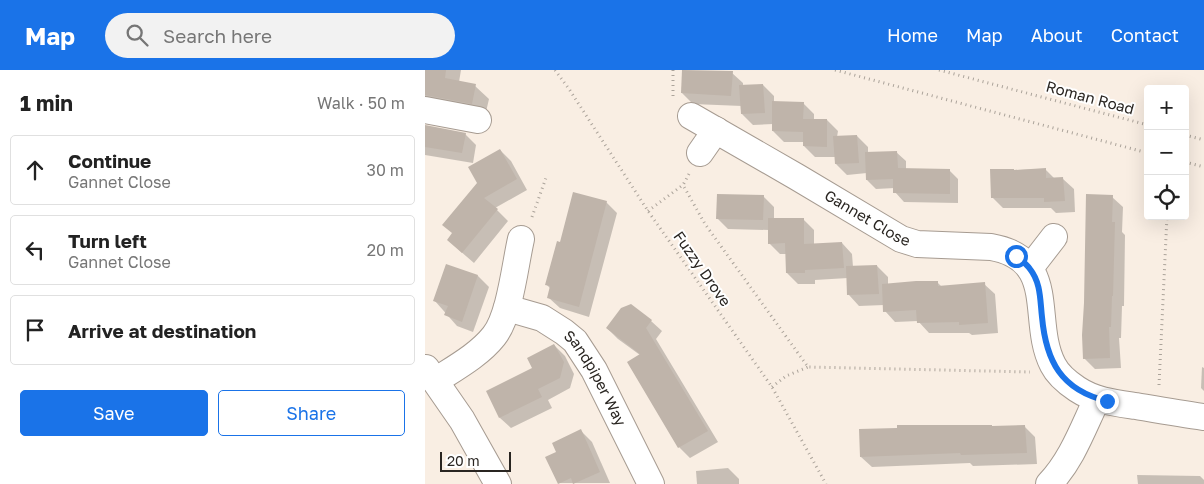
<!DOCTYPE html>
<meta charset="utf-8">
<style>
body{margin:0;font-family:"Golos Text",sans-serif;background:#f2f2f2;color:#222}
.controls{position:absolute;right:15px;top:15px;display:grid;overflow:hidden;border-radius:5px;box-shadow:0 5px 20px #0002}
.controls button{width:45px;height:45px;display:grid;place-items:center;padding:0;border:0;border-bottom:1px solid #e0e0e0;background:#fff;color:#222;font:25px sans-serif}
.scale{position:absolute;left:15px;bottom:12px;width:71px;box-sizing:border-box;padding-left:5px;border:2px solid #292521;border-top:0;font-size:14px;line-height:18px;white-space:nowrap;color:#292521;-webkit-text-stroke:4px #fff;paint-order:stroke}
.stop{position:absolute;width:15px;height:15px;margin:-11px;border:4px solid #1a73e8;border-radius:50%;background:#fff}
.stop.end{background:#1a73e8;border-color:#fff;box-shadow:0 1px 5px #0008}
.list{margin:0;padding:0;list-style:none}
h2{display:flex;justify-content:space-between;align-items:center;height:65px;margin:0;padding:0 20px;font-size:21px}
h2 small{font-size:16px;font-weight:400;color:#767676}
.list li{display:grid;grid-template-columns:32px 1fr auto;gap:15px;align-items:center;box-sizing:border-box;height:70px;margin:0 10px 10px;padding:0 10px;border:1px solid #e0e0e0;border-radius:5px}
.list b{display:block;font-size:19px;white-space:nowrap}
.list p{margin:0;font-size:16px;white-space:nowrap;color:#767676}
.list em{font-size:16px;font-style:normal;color:#767676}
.actions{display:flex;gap:10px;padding:15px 20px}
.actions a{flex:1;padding:11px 0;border:1px solid #1a73e8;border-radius:5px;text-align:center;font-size:18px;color:#1a73e8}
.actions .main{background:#1a73e8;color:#fff}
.icon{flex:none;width:28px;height:28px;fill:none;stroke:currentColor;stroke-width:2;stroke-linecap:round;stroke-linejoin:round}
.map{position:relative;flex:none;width:779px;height:414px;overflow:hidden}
header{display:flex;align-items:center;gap:30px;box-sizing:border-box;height:70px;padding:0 25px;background:#1a73e8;color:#fff}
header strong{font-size:24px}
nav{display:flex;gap:28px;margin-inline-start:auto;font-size:18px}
.search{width:350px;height:45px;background:#f2f2f2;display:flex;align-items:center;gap:12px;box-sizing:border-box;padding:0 18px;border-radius:28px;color:#767676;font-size:19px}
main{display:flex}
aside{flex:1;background:#fff}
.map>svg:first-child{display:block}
.shadow{fill:#0003}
.building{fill:#bfb4aa}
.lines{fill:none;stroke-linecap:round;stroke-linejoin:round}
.minor-casing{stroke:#a69b91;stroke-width:28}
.path{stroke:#aba39a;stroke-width:3;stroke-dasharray:1 4;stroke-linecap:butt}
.minor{stroke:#fff;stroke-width:26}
.route{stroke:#1a73e8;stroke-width:6}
.labels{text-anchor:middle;stroke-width:4;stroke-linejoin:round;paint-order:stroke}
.street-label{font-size:15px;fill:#292521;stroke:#fff}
</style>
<header>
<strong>Map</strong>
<div class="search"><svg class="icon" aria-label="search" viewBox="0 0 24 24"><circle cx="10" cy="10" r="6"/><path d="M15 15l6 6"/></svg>Search here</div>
<nav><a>Home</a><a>Map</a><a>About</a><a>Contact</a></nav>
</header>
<main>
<aside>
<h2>1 min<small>Walk · 50 m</small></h2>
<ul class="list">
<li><svg class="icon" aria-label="ahead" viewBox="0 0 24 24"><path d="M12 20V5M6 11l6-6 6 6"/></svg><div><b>Continue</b><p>Gannet Close</p></div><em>30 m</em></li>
<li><svg class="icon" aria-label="left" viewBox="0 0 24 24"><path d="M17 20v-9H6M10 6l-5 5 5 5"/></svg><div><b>Turn left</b><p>Gannet Close</p></div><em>20 m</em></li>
<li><svg class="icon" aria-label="arrive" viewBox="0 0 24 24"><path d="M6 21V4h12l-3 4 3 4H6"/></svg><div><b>Arrive at destination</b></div></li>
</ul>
<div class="actions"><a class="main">Save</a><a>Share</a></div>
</aside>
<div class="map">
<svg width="779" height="414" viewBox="0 0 779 414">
<rect width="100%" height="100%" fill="#f9eee3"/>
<g class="shadow">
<path d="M0,0H36L34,12L50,16L64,29L60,46H0Z"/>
<path d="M307,3L318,13V16L338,15L349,26V33H378L389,44V50H402L413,61L412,67L432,66L443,77V84L471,82L481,91V99L524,100L533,109V133L479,132L470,122V118L451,119L442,110V103L422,105L411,94V87H390L379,76V72H359L348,61V54L328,55L317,44V36L268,34L257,23Z"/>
<path d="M0,56L40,64L51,75L48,93L0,85Z"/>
<path d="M75,80L86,91L102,120L70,138L83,151L49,193L34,180L28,164L53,113Z"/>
<path d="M620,99L630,109H638L649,119L650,142L631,143L626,138H578L567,127L589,100Z"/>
<path d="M338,126L349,137V149H378L389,160V175L417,173L427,184L428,197L452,196L463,207V215L512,212L517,217L559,214L570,224L573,263L547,265L544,263H504L493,251L470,252L460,241L459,235L434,236L424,225L423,208L390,210V214H373L362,203V184H355L344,173V160L303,159L292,148Z"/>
<path d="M687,127L698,137L697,162L700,165L699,236H697L696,268H694L696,298L670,299L659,288Z"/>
<path d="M181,132L192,143L164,247L135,238L124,228L126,219L121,214L136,174Z"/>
<path d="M22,196L53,206L64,217L48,262L32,256L10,231Z"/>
<path d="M226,251L237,261L231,269L293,372L265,388L254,377L215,285L193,269L182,258Z"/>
<path d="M129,275L140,286L149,304L145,318L123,330L127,338L86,358L75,348L63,322L109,299Z"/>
<path d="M777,297L779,298V321L776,318Z"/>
<path d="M599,356L610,367L612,394L548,396L545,393L447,397L436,387L473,359Z"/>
<path d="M156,361L167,372L185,413H134Z"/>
<path d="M303,398L314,409V414H272L271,401Z"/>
<path d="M712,405L775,406L779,410V414H713Z"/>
</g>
<g class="building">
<path d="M0,0H21L20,8L51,14L47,34L0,25Z"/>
<path d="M257,0L308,1L306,26L256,23Z"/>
<path d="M338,14L340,43L316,44L314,15Z"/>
<path d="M347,31L379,32L378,49H402V77L378,76V62L347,61Z"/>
<path d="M0,55L41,63L37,83L0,77Z"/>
<path d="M432,65L434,93L410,94L408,66Z"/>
<path d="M75,79L92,109L59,128L73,139L37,183L22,170L27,163L17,155L52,113L43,97Z"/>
<path d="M472,81L473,98L525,99V124L468,123V109L441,110L440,82Z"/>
<path d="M621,98V108L638,107L640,131L619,132V128H566L565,99H589V100Z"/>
<path d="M148,122L182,131L154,237L122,228L125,216L120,215L132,171L135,172Z"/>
<path d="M292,124L339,125L338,150L291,149Z"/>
<path d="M661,124L688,125L687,152H690L688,226H687L686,257H684L685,288L658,289L657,265L659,233Z"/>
<path d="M343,148H379V174L417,172L419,198L380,200V203H361L360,173L343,174Z"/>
<path d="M21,194L53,205L37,252L19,245L23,236L8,231Z"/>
<path d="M452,195L454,224L422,225L421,196Z"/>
<path d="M491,211H513V216L560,212L563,253L534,255V252L492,253L491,240L458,242L457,214Z"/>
<path d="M206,234L227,250L221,258L283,361L253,378L202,292L215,284L181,258L196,238Z"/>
<path d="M129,274L139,292L135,308L113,319L117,327L74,348L61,321L107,298L102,288Z"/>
<path d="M472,355H567V356L600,355L602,383L536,385L535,383L435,387L434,359L472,358Z"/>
<path d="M156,359L175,402L148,414L146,408L133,414L120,387L131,382L127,373Z"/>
</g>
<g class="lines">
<defs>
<g id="minor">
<path d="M0,40L53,50"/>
<path id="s1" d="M266,46L372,107L476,169L492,174L566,177C635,189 605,251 628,295C633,305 643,313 652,319C670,331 690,333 711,336C734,340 756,344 779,347"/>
<path d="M275,83L291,60"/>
<path d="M605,198L629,167"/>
<path id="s2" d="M82,238L117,248L139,262L150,271L169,300L226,414"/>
<path d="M1,298L37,350L73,414"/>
<path d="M10,311C30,298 54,285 69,266C85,246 90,195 96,169"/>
<path d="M624,414C647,390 658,358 672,329"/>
</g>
</defs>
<use href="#minor" class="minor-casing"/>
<g class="path">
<path d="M130,0L144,19L223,141L347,317L401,414"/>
<path d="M248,0V29"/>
<path d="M410,0L723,83"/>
<path d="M514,0L723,55"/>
<path d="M760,65L779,70"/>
<path d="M760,92L779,97"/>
<path d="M264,104L258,115L280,154L383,297L605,302"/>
<path d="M223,141L258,115"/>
<path d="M107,147L122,105"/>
<path d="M734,315L742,146"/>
<path d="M347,317L361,306L383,297"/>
</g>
<use href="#minor" class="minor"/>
</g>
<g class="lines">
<path class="route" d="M591,186C596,190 602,194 605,199C616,213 615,230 617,247C621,291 636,320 682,331"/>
</g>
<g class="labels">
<g class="street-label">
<text transform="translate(665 28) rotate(15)" y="5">Roman Road</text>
<text dy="5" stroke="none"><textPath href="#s1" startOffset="204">Gannet Close</textPath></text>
<text transform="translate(277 199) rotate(55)" y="5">Fuzzy Drove</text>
<text dy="5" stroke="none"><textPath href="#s2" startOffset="119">Sandpiper Way</textPath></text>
</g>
</g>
</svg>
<div class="controls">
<button>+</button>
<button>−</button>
<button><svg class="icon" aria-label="locate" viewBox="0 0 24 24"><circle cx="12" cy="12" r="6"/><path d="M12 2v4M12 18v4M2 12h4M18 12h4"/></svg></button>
</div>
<div class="scale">20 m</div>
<div class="stop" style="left:591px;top:186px"></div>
<div class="stop end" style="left:682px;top:331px"></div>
</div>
</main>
